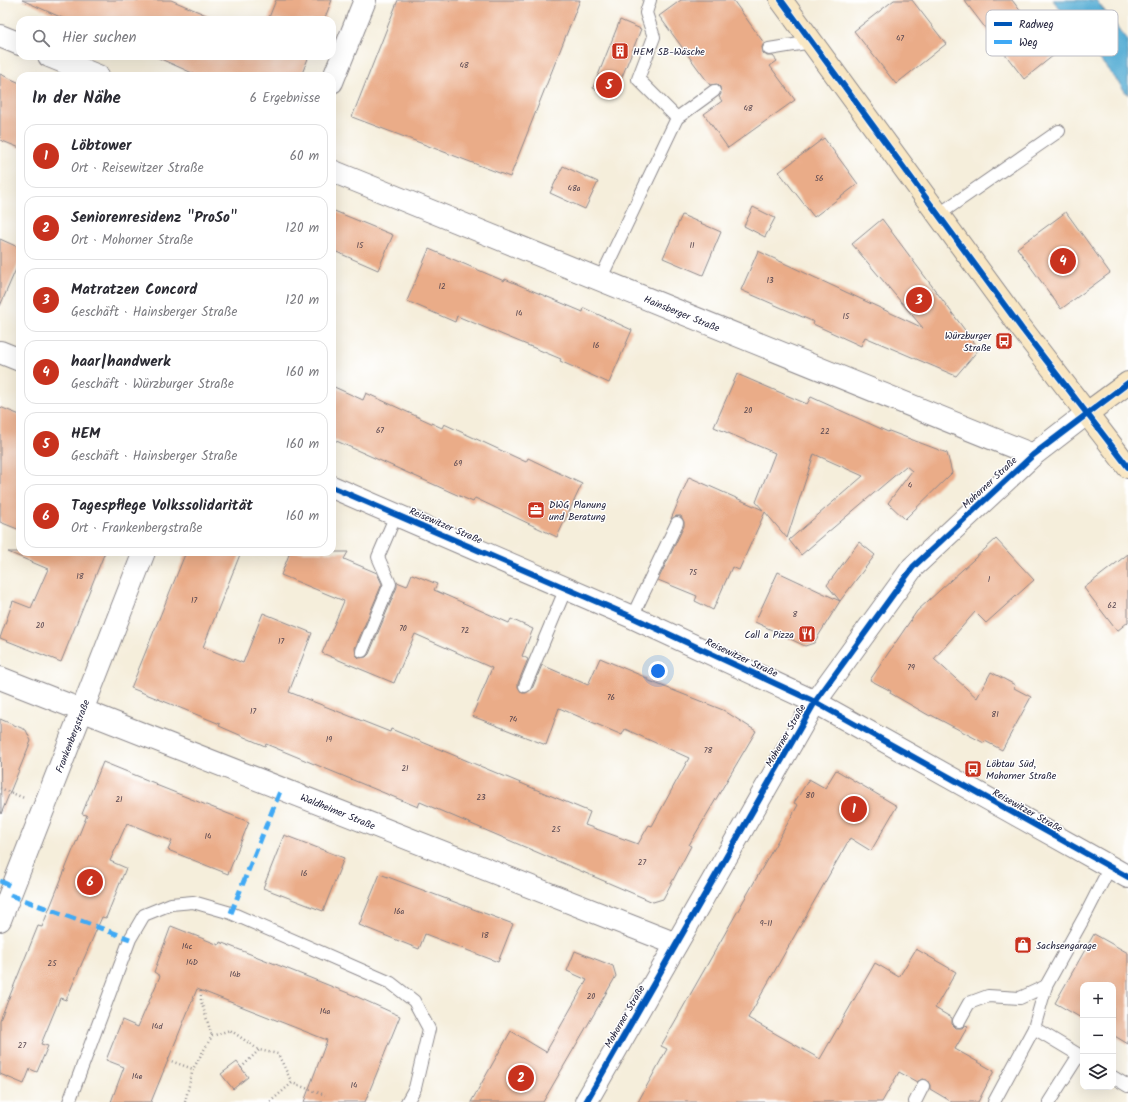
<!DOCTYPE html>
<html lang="de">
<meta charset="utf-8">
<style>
body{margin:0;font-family:Kalam,sans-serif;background:#f2f2f3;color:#2b2b33}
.controls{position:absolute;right:12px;bottom:12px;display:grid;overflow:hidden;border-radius:8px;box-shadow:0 4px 16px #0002}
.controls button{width:36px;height:36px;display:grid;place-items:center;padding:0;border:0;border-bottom:1px solid #e1e1e2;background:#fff;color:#2b2b33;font:20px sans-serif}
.you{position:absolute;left:658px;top:671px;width:14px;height:14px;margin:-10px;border:3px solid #fff;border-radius:50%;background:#1a73e8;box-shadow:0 0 0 6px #1a73e833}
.badge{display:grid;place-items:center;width:26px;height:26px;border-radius:50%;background:#c8321e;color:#fff;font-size:13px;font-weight:700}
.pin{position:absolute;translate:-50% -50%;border:2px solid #fff;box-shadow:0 1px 4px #0006}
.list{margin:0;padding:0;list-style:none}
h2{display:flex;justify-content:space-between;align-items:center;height:52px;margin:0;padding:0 16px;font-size:17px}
h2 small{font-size:13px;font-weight:400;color:#7c7c81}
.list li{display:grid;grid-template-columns:26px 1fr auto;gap:12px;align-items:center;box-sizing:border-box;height:64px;margin:0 8px 8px;padding:0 8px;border:1px solid #e1e1e2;border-radius:12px}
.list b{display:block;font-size:15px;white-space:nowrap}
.list p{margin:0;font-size:13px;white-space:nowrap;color:#7c7c81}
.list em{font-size:13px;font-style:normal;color:#7c7c81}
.icon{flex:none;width:22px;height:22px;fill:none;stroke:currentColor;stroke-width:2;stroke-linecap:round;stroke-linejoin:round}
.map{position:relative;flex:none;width:1128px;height:1102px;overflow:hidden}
.search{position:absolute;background:#fff;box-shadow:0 4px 16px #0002;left:16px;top:16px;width:320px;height:44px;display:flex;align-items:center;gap:10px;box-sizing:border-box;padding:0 14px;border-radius:12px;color:#7c7c81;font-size:15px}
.panel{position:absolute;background:#fff;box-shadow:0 4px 16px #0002;left:16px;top:72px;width:320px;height:484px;border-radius:12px}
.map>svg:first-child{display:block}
.water{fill:#57add4;stroke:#3c6888}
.building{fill:#eaac88}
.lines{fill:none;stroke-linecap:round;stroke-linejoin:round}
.lane-casing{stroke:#8c888b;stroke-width:14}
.street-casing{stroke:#8c888b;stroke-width:24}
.secondary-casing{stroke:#8c888b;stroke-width:24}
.path{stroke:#8c888b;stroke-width:2.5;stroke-dasharray:1 3;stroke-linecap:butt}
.lane{stroke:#fff;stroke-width:12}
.street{stroke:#fff;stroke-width:22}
.secondary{stroke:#f9e7c3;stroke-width:22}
.quiet{stroke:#3fa9f5;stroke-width:5;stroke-dasharray:10 5;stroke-linecap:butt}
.cycleway-casing{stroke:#fff;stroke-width:8}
.cycleway{stroke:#0057b8;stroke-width:6}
.labels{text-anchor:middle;stroke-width:3;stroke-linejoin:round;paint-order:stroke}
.number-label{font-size:8px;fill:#54444e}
.poi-label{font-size:10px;fill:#22223b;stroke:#fff;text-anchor:start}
.street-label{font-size:10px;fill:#22223b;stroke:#fff}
.key{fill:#fff;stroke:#bdbdc4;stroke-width:1}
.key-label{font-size:11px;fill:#22223b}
</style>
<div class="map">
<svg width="1128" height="1102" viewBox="0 0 1128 1102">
<rect width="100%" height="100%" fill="#fff"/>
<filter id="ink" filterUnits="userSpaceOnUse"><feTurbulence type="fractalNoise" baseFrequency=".025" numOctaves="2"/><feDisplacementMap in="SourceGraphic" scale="8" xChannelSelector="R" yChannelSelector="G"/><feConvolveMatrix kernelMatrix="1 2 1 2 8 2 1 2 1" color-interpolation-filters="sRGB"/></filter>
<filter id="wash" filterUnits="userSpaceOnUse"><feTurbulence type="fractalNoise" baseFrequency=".012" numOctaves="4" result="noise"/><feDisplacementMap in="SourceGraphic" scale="16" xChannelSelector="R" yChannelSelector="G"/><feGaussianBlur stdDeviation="0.9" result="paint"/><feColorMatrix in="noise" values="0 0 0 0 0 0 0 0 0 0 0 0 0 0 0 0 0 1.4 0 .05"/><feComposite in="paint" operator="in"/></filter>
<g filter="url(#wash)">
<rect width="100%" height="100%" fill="#f5eedb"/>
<path class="water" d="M1053,0H1096L1128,41V95Z"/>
<g id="blocks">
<g class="building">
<path d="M22,0H171L218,20H67Z"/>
<path d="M276,0H332L324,20H268Z"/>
<path d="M398,0H580L510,177L352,117Z"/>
<path d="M681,0H733L764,43L762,47L763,53L767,56H773L777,61L770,66L795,100L728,148L704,114L722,101L719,97L721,94L720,87L717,84L710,85L659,16Z"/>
<path d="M894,0H912L946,44L896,84L854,31Z"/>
<path d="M964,0H1012L1054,55L1024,79Z"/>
<path d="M620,20L641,29L614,97L593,88Z"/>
<path d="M154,56H309L301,76H199Z"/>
<path d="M0,74L20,83V148L0,140Z"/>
<path d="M824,138L858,184L814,217L779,172Z"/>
<path d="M563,166L598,182L585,209L550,193Z"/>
<path d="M753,207L775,218L765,237L744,226Z"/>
<path d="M332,210L393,235L378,270L332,250Z"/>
<path d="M1066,212L1110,273L1061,309L1017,248Z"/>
<path d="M682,215L721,232L703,275L663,258Z"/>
<path d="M882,219L979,349L956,376L865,337L861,346L813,324L814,322L741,290L758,251L923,328L852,244Z"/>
<path d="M0,239L20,248V260L0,306Z"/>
<path d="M429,249L504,281L505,279L583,312L584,308L632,330L609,383L560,361L561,359L457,316L455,322L407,301Z"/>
<path d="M737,374L807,404L811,397L888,432L889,431L947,453L952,473L905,519L888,503L912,471L906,466L801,555L789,540L863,476L814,454L787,538L765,512L739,570L732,567L713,610L695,601L697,596L658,580L684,526V522L681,516H676L671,519L689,477L763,510L756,502L775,453L714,427Z"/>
<path d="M332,386L363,400L366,393L442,428L444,424L526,462L528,458L582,484L557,537L475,498L473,502L332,439Z"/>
<path d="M0,407L20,415V530L0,522Z"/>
<path d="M996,539L1034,580L986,623L975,612L934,659L977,698L991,672L1015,685L1014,688L1031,697L1002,750L985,741L984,743L931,715L930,716L890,693L891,691L870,680L917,611Z"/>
<path d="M859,542L875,555L840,601L827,585Z"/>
<path d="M8,552H105L61,662L0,638L13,601L31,608L48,569Z"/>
<path d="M186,552H241L203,647L243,663L263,613L312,633L289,692L390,732L391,729L590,812L585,825L638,844L649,825L652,826L689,758L625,729L622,735L559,708L546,745L472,716L492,668L415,634L394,683L322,653L344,601L281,575L290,552H348L344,559L377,573L382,584L355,648L356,655L359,658L366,657L369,654L397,587V582L407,586L412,574L437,584L434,590L509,623L511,619L533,629L522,656L528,659L518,683V687L522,693H526L532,689L542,665L588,685L600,658L647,678V680L723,710L756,731L689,845L691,846L663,899L653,902L420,802L418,807L266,744L265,746L219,726L220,724L131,688Z"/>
<path d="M1128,554V622L1117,631L1084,588Z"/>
<path d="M778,572L840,601L814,643L805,646L755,622Z"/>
<path d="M0,719L26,730L31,741L1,814Z"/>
<path d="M103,762L157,784L156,785L249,822L228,874L168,850L172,841L127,823L110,861L126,868L106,918L102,917L66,1000L60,998L41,1044L48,1046L37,1072L30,1069L24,1084L0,1074V1020L38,926L42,927L87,815L82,814Z"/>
<path d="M836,770L897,806L871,851L850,838L748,1018L820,1059L875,963L899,977L916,949L956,972L935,1008L952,1018V1024L956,1028H962L965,1025L968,1026L955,1049L994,1071L978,1102H952L930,1089V1085L927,1080L922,1079L917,1082L899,1072L882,1102H638L667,1049L661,1046L798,805L794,803L809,779L825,788Z"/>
<path d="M284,835L344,858L323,911L263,888Z"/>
<path d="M380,874L513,924L498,962L425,934L419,949L359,925Z"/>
<path d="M171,926L219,945L220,942L353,995L400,1016L365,1102H304L327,1040L197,989L151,1102H111L124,1067L106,1060L122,1020L138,1027L160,976L154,972Z"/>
<path d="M1094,934L1128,953V1044L1113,1035V985H1083V1019L1055,1003Z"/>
<path d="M575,951L613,966L616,976L543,1102H471L511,1031L546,1052L587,980L567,971Z"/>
<path d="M237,1062L248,1077L233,1089L221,1074Z"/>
</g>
</g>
</g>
<g filter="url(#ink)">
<use href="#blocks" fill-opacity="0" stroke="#8c888b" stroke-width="1"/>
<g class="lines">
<defs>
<g id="lane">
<path d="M769,49L812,42"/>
<path d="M677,118L714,91"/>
<path d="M938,215L1059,131"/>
<path d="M600,280L677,118L638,79L654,37L646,13L650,0"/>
<path d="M632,617L677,523"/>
<path d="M362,651L390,584L378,557L396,515"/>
<path d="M525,686L566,588"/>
<path d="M959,1021L969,1003L988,996L1020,998L1046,986"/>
<path d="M1034,1028L1079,1055"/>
<path d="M1113,1077L1128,1086"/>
<path d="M69,1102L130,939L144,915L171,904L193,902L231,913L391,983L414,1001L429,1029L415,1088L407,1102"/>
<path d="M915,1102L923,1086"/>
<path d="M994,1102L1034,1028L1046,986L1086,914L1110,867"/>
<path d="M1049,1102L1079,1055L1083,1058"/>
</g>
<g id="street">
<path d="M0,36L20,44"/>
<path d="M49,56L98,76"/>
<path d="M332,82L365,0"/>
<path d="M332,171L1033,455"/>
<path d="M0,352L20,360"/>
<path d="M332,487L632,617L815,702L1128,877"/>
<path d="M0,678L676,944"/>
<path d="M0,920L144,552"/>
<path d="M586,1102L815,702L913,567L1033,455L1086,414"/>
</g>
<g id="secondary">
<path d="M781,0L1022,329L1128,467"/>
<path d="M1086,414L1128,383"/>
</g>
</defs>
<use href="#lane" class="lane-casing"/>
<use href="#street" class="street-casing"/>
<use href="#secondary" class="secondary-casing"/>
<g class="path">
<path d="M0,788L24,798"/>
<path d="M201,991V1001L212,1036"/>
<path d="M168,1060L193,1069"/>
<path d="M241,1068L259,1050"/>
<path d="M185,1102L193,1069L212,1036L230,1030L259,1050L278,1054L292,1083"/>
<path d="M270,1102L292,1083L325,1095"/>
</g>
<use href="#lane" class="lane"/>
<use href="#street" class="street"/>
<use href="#secondary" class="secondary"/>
<g class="quiet">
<path d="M0,881L13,887"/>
<path d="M10,895L130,939"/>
<path d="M231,913L281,789"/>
</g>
<defs>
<g id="cycleway">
<path d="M781,0L1022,329L1128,467"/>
<path d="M332,487L632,617L815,702L1128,877"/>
<path d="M586,1102L815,702L913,567L1033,455L1128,383"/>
</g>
</defs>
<use href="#cycleway" class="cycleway-casing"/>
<use href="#cycleway" class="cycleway"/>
</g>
</g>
<defs>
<symbol id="building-square" viewBox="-11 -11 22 22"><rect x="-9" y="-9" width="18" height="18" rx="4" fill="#c8321e" stroke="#fff"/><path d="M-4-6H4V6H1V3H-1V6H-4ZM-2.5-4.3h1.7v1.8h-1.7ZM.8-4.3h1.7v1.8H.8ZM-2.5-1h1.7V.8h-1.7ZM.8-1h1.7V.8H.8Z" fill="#fff"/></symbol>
<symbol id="bus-square" viewBox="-11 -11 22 22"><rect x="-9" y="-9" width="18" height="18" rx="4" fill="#c8321e" stroke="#fff"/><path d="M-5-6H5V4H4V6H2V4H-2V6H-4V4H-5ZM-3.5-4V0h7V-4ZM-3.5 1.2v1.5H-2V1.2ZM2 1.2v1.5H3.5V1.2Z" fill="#fff"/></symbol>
<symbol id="office-square" viewBox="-11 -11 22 22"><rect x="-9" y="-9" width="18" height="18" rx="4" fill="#c8321e" stroke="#fff"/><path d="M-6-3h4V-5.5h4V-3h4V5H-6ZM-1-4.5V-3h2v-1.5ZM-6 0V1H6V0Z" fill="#fff"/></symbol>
<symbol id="restaurant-square" viewBox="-11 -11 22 22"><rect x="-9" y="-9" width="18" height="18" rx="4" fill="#c8321e" stroke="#fff"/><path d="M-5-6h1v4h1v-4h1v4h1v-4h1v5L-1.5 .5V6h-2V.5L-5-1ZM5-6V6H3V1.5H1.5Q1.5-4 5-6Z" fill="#fff"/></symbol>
<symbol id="shop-square" viewBox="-11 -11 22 22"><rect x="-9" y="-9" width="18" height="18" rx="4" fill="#c8321e" stroke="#fff"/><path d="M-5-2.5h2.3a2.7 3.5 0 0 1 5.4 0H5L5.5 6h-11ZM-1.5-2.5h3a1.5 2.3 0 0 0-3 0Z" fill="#fff"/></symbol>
</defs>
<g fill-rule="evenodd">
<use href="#building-square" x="610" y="41" width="20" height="20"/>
<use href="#bus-square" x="994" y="331" width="20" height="20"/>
<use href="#office-square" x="526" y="500" width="20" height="20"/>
<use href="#restaurant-square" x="797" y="624" width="20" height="20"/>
<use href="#bus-square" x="963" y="759" width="20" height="20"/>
<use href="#shop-square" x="1013" y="935" width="20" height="20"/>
</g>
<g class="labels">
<g class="number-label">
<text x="900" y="41">47</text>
<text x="464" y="68">48</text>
<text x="748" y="111">48</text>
<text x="819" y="181">56</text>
<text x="574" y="191">48a</text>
<text x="360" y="248">15</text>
<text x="692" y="248">11</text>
<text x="770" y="283">13</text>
<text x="442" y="289">12</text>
<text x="519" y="316">14</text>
<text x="846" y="319">15</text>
<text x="596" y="348">16</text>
<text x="748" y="413">20</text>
<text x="380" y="433">67</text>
<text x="825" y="434">22</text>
<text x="458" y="466">69</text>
<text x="910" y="488">4</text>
<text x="693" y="575">75</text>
<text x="80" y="579">18</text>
<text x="989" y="582">1</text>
<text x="194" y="603">17</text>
<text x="1112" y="608">62</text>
<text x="795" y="617">8</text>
<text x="40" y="628">20</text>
<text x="403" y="631">70</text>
<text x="465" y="633">72</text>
<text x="281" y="644">17</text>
<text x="911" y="670">79</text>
<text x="611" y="700">76</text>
<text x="253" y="714">17</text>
<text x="995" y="717">81</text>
<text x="513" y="722">74</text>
<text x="329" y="742">19</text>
<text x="708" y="753">78</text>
<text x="405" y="771">21</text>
<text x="810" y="798">80</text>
<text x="481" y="800">23</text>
<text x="119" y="802">21</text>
<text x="556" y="832">25</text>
<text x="208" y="839">14</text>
<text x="642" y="865">27</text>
<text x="304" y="876">16</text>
<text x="399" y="914">16a</text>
<text x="766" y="926">9-11</text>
<text x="485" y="938">18</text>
<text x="187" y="949">14c</text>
<text x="192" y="965">14D</text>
<text x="52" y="966">25</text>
<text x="235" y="977">14b</text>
<text x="591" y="999">20</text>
<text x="325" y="1014">14a</text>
<text x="157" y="1029">14d</text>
<text x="22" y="1048">27</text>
<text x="137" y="1079">14e</text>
<text x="354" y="1088">14</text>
</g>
<g class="poi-label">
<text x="633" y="55">HEM SB-Wäsche</text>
<text x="991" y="339" text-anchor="end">Würzburger<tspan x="991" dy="12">Straße</tspan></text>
<text x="549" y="508">DWG Planung<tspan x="549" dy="12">und Beratung</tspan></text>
<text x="794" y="638" text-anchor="end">Call a Pizza</text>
<text x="986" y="767">Löbtau Süd,<tspan x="986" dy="12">Mohorner Straße</tspan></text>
<text x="1036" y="949">Sachsengarage</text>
</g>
<g class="street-label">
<text transform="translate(682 313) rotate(22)" y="4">Hainsberger Straße</text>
<text transform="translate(989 482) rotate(-43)" y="4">Mohorner Straße</text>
<text transform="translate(446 525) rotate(23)" y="4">Reisewitzer Straße</text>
<text transform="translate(742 657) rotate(25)" y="4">Reisewitzer Straße</text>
<text transform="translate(785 735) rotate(-60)" y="4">Mohorner Straße</text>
<text transform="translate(72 736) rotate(-69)" y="4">Frankenbergstraße</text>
<text transform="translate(1028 810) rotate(29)" y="4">Reisewitzer Straße</text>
<text transform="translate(338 811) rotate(22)" y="4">Waldheimer Straße</text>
<text transform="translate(624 1016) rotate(-60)" y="4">Mohorner Straße</text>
</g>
</g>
<rect x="986" y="10" width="132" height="46" rx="6" class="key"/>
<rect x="994" y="22" width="18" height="4" fill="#0057b8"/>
<rect x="994" y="40" width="18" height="4" fill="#3fa9f5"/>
<g class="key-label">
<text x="1019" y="28">Radweg</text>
<text x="1019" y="46">Weg</text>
</g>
</svg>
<div class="controls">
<button>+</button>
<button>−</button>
<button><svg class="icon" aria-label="layers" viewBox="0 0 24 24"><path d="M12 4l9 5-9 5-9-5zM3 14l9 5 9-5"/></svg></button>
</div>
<div class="you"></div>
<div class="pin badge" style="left:854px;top:809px">1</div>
<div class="pin badge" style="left:521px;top:1078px">2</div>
<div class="pin badge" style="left:919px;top:300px">3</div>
<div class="pin badge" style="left:1063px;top:261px">4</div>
<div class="pin badge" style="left:609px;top:85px">5</div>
<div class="pin badge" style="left:90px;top:882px">6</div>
<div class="search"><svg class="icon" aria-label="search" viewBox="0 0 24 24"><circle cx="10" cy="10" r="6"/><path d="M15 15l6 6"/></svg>Hier suchen</div>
<section class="panel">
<h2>In der Nähe<small>6 Ergebnisse</small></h2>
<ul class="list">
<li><span class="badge">1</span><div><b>Löbtower</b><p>Ort · Reisewitzer Straße</p></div><em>60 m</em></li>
<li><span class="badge">2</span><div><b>Seniorenresidenz &quot;ProSo&quot;</b><p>Ort · Mohorner Straße</p></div><em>120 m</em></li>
<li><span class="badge">3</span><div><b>Matratzen Concord</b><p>Geschäft · Hainsberger Straße</p></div><em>120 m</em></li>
<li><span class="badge">4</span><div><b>haar|handwerk</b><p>Geschäft · Würzburger Straße</p></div><em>160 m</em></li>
<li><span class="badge">5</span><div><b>HEM</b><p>Geschäft · Hainsberger Straße</p></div><em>160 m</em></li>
<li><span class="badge">6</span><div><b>Tagespflege Volkssolidarität</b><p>Ort · Frankenbergstraße</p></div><em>160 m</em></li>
</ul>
</section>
</div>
